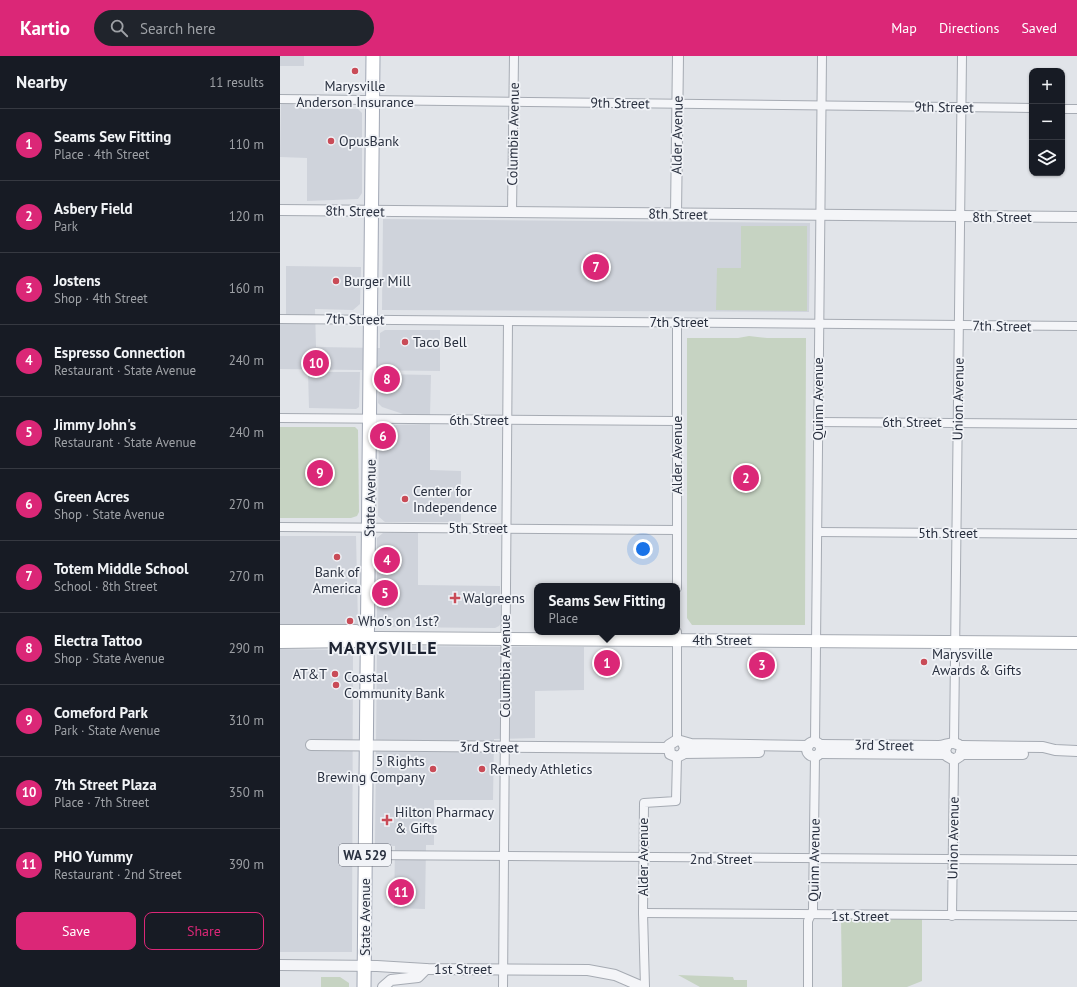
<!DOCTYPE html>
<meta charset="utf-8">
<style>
body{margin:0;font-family:"PT Sans",sans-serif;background:#20242c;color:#f1f3f6}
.controls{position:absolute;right:12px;top:12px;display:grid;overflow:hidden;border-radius:8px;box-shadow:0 1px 3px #0004}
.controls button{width:36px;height:36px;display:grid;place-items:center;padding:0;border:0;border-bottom:1px solid #363941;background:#171b24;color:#f1f3f6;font:20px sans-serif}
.you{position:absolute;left:363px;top:493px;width:14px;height:14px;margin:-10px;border:3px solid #fff;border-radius:50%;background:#1a73e8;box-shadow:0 0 0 6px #1a73e833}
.badge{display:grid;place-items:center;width:26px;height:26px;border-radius:50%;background:#db2777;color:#fff;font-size:13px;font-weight:700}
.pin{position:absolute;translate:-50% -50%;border:2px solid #fff;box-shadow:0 1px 4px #0006}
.popup{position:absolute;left:254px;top:527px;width:146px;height:52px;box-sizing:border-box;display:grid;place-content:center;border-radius:8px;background:#171b24;filter:drop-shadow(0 1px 3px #0005);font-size:13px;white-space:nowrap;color:#9ea1a6}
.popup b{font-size:15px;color:#f1f3f6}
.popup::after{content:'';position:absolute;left:50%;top:100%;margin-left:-8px;border:8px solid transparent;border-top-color:#171b24}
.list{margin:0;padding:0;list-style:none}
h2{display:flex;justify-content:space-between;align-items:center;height:52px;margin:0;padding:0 16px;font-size:17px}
h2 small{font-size:13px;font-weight:400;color:#9ea1a6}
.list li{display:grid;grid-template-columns:26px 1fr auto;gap:12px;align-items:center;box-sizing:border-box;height:72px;padding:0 16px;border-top:1px solid #363941}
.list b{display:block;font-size:15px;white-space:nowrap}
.list p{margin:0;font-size:13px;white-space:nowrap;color:#9ea1a6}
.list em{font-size:13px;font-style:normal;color:#9ea1a6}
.actions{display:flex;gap:8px;padding:12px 16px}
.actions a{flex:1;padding:9px 0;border:1px solid #db2777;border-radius:8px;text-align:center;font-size:14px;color:#db2777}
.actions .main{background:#db2777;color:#fff}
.icon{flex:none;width:22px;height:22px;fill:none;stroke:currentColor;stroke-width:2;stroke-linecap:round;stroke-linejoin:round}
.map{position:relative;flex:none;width:797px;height:931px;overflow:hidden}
header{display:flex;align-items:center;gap:24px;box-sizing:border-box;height:56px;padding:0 20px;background:#db2777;color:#fff}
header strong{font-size:19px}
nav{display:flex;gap:22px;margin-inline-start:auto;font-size:14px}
.search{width:280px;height:36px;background:#20242c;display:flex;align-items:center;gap:10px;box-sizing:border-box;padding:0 14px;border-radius:22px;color:#9ea1a6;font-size:15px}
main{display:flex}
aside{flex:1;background:#171b24}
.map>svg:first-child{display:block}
.built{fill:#cfd3db}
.green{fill:#c6d3c2}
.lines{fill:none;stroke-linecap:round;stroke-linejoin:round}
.minor-casing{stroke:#a6abb3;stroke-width:10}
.tertiary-casing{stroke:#a6abb3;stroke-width:12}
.secondary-casing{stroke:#a6abb3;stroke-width:14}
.primary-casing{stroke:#a1a7b4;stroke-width:15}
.minor{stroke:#f4f5f8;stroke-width:8}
.tertiary{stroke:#f4f5f8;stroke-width:10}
.secondary{stroke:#fff;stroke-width:12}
.primary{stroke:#fff;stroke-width:13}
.poi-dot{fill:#c94b57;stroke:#f1f3f7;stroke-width:1.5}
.labels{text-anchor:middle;stroke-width:3.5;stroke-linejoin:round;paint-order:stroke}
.shield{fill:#f1f3f7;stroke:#666b77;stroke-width:1}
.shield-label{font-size:13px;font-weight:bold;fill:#2a3140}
.poi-label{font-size:14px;fill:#2a3140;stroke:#f1f3f7;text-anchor:start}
.street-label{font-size:14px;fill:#2a3140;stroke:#f1f3f7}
.district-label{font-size:18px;font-weight:bold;letter-spacing:1px;fill:#1c2231;stroke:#f1f3f7}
</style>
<header>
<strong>Kartio</strong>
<div class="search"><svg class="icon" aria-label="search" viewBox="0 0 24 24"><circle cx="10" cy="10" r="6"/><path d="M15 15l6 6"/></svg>Search here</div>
<nav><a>Map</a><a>Directions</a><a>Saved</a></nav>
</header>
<main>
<aside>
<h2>Nearby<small>11 results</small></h2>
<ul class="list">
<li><span class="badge">1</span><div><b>Seams Sew Fitting</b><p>Place · 4th Street</p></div><em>110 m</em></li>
<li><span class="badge">2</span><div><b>Asbery Field</b><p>Park</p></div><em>120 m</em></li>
<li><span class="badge">3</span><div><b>Jostens</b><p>Shop · 4th Street</p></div><em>160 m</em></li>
<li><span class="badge">4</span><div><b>Espresso Connection</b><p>Restaurant · State Avenue</p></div><em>240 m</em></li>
<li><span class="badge">5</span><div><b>Jimmy John's</b><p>Restaurant · State Avenue</p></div><em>240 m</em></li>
<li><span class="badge">6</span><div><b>Green Acres</b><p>Shop · State Avenue</p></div><em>270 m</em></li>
<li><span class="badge">7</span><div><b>Totem Middle School</b><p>School · 8th Street</p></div><em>270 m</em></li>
<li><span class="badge">8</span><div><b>Electra Tattoo</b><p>Shop · State Avenue</p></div><em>290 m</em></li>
<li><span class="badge">9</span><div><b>Comeford Park</b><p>Park · State Avenue</p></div><em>310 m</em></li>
<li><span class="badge">10</span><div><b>7th Street Plaza</b><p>Place · 7th Street</p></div><em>350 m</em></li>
<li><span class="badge">11</span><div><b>PHO Yummy</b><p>Restaurant · 2nd Street</p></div><em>390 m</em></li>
</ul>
<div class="actions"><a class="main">Save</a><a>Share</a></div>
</aside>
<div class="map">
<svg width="797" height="931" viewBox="0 0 797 931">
<rect width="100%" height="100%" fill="#e1e4e9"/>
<g class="built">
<rect x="0" y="0" width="24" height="10"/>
<path d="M1,48H13L18,52L78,53L82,57V137L78,143L27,145V102L0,101Z"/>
<path d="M103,163L530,167L529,256L102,254Z"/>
<path d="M6,210L81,211L80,248L73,254L35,253L36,291L100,292V277L105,274H160V315L0,313V265H6Z"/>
<path d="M28,316H80L79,351L76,353L29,352Z"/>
<path d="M99,318L151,319L150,359H126L102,351L98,347Z"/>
<path d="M150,368V414L181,415V466H105L98,460L99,372L107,369Z"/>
<path d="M103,477H138V529L220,530L221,567L219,570L215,572L105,571L100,569L97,564V482Z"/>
<path d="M0,480H76L78,568L76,570L0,569Z"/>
<path d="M97,590L304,591V634L255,635V682L214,683L213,744H154V789H146L145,853L114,852L115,790L95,789Z"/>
<path d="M0,593L73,594L72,896H0Z"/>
</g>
<g class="green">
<path d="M461,170H527V255L436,254L437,212H461Z"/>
<path d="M469,280L487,282H526L525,569H412L407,562V282H458Z"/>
<path d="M0,371H75L78,374L79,456L77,460L71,462H0Z"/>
<path d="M561,862L642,863V925L627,931H562Z"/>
<path d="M398,919L453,921L454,924H467V931H420Z"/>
<path d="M41,921H60L69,927V931H41Z"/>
</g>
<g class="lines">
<defs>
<g id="minor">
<path d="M0,43L752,52"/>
<path d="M782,53H797"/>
<path d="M232,157L234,0"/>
<path d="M0,263L797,270"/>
<path d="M0,362L397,365"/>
<path d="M538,366L797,368"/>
<path d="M0,471L397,474"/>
<path d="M538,476L797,478"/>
<path d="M397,532V266"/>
<path d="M397,684V576"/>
<path d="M535,686L542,0"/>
<path d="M674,686L682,0"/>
<path d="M85,799L797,804"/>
<path d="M363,857L797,860"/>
<path d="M672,860L674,704"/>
<path d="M223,931L228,265"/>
<path d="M365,931L363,857L364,747L396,745L397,701"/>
<path d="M528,931V865L533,854L535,700"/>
</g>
<g id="tertiary">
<path d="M0,154L797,161"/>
<path d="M396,158L398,0"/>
<circle cx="534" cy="693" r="7"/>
<path d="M403,687L405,692L403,698L397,701L390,698L389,689L397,684L411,688L528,690"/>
<path d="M31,689L388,692"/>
<path d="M540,689L659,690C668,689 675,683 682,692L680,700L674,704L667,700L665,695L667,689"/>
<path d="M681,690L763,691L775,694L797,695"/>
<path d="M403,697L479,696"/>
<path d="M540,697L666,698"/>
<path d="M682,698H743"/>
<path d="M0,909L97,910L146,913L308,914L335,919L363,931"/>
<path d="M103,931L111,924L138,921L146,913"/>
</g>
<g id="secondary">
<path d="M0,575H76L87,582"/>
<path d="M0,586L75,585L87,582H99L797,587"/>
</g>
<path id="primary" d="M84,931L93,0"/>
</defs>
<use href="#minor" class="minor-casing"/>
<use href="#tertiary" class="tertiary-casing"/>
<use href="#secondary" class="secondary-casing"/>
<use href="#primary" class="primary-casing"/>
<use href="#minor" class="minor"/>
<use href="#tertiary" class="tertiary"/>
<use href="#secondary" class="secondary"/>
<use href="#primary" class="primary"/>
</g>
<g class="poi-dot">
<circle cx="75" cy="15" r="4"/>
<circle cx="51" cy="85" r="4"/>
<circle cx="56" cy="225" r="4"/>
<circle cx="125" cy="286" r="4"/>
<circle cx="125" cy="443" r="4"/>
<circle cx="57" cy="501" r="4"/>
<path d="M173 536h4v4h4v4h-4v4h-4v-4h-4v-4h4z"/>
<circle cx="70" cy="565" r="4"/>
<circle cx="644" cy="606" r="4"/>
<circle cx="55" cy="618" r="4"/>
<circle cx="56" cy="629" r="4"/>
<circle cx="153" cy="713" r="4"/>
<circle cx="202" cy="713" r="4"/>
<path d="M105 758h4v4h4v4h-4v4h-4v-4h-4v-4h4z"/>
</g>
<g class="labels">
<rect class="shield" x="59" y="788" width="52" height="22" rx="3"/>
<g class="shield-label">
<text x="85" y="804">WA 529</text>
</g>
<g class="poi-label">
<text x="75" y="35" text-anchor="middle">Marysville<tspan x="75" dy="16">Anderson Insurance</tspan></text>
<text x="59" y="90">OpusBank</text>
<text x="64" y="230">Burger Mill</text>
<text x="133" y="291">Taco Bell</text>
<text x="133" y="440">Center for<tspan x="133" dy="16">Independence</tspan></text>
<text x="57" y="521" text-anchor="middle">Bank of<tspan x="57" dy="16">America</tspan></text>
<text x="183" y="547">Walgreens</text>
<text x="78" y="570">Who's on 1st?</text>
<text x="652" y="603">Marysville<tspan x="652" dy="16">Awards &amp; Gifts</tspan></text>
<text x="47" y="623" text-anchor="end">AT&amp;T</text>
<text x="64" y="626">Coastal<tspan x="64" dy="16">Community Bank</tspan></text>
<text x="145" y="710" text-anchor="end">5 Rights<tspan x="145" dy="16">Brewing Company</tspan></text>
<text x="210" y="718">Remedy Athletics</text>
<text x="115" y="761">Hilton Pharmacy<tspan x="115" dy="16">&amp; Gifts</tspan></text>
</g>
<g class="street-label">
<text transform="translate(340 47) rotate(1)" y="5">9th Street</text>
<text transform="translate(664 51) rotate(1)" y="5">9th Street</text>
<text transform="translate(233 78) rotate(-89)" y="5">Columbia Avenue</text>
<text transform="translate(397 79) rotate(-89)" y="5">Alder Avenue</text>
<text transform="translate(75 155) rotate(1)" y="5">8th Street</text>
<text transform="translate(398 158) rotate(1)" y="5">8th Street</text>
<text x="722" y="166">8th Street</text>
<text transform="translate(75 263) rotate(1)" y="5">7th Street</text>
<text x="399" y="271">7th Street</text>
<text transform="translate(722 270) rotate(1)" y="5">7th Street</text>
<text transform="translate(538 343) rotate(-90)" y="5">Quinn Avenue</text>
<text transform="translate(678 343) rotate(-89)" y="5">Union Avenue</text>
<text x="199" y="369">6th Street</text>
<text x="632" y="371">6th Street</text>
<text transform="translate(397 399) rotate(-90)" y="5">Alder Avenue</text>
<text transform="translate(90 442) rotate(-89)" y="5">State Avenue</text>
<text x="198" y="477">5th Street</text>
<text x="668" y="482">5th Street</text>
<text x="442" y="589">4th Street</text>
<text transform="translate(225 610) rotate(-90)" y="5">Columbia Avenue</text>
<text transform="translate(604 689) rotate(1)" y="5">3rd Street</text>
<text transform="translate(209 691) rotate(1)" y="5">3rd Street</text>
<text transform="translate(673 782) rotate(-89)" y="5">Union Avenue</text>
<text transform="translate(363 801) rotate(-90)" y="5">Alder Avenue</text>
<text x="441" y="808">2nd Street</text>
<text transform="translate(534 804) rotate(-89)" y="5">Quinn Avenue</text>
<text x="580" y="865">1st Street</text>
<text transform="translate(85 861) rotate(-90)" y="5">State Avenue</text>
<text x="183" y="918">1st Street</text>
</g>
<g class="district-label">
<text x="103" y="598">MARYSVILLE</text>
</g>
</g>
</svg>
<div class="controls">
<button>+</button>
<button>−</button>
<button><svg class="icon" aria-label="layers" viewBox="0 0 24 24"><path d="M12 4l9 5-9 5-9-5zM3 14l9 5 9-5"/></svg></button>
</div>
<div class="you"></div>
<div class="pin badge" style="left:327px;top:607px">1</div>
<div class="popup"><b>Seams Sew Fitting</b>Place</div>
<div class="pin badge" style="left:466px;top:422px">2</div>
<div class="pin badge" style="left:482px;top:609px">3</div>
<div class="pin badge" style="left:107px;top:504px">4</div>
<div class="pin badge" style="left:105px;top:537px">5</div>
<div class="pin badge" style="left:103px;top:380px">6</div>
<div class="pin badge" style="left:316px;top:211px">7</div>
<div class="pin badge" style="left:107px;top:323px">8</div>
<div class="pin badge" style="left:40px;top:417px">9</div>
<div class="pin badge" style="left:36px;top:307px">10</div>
<div class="pin badge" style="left:121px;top:836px">11</div>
</div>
</main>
